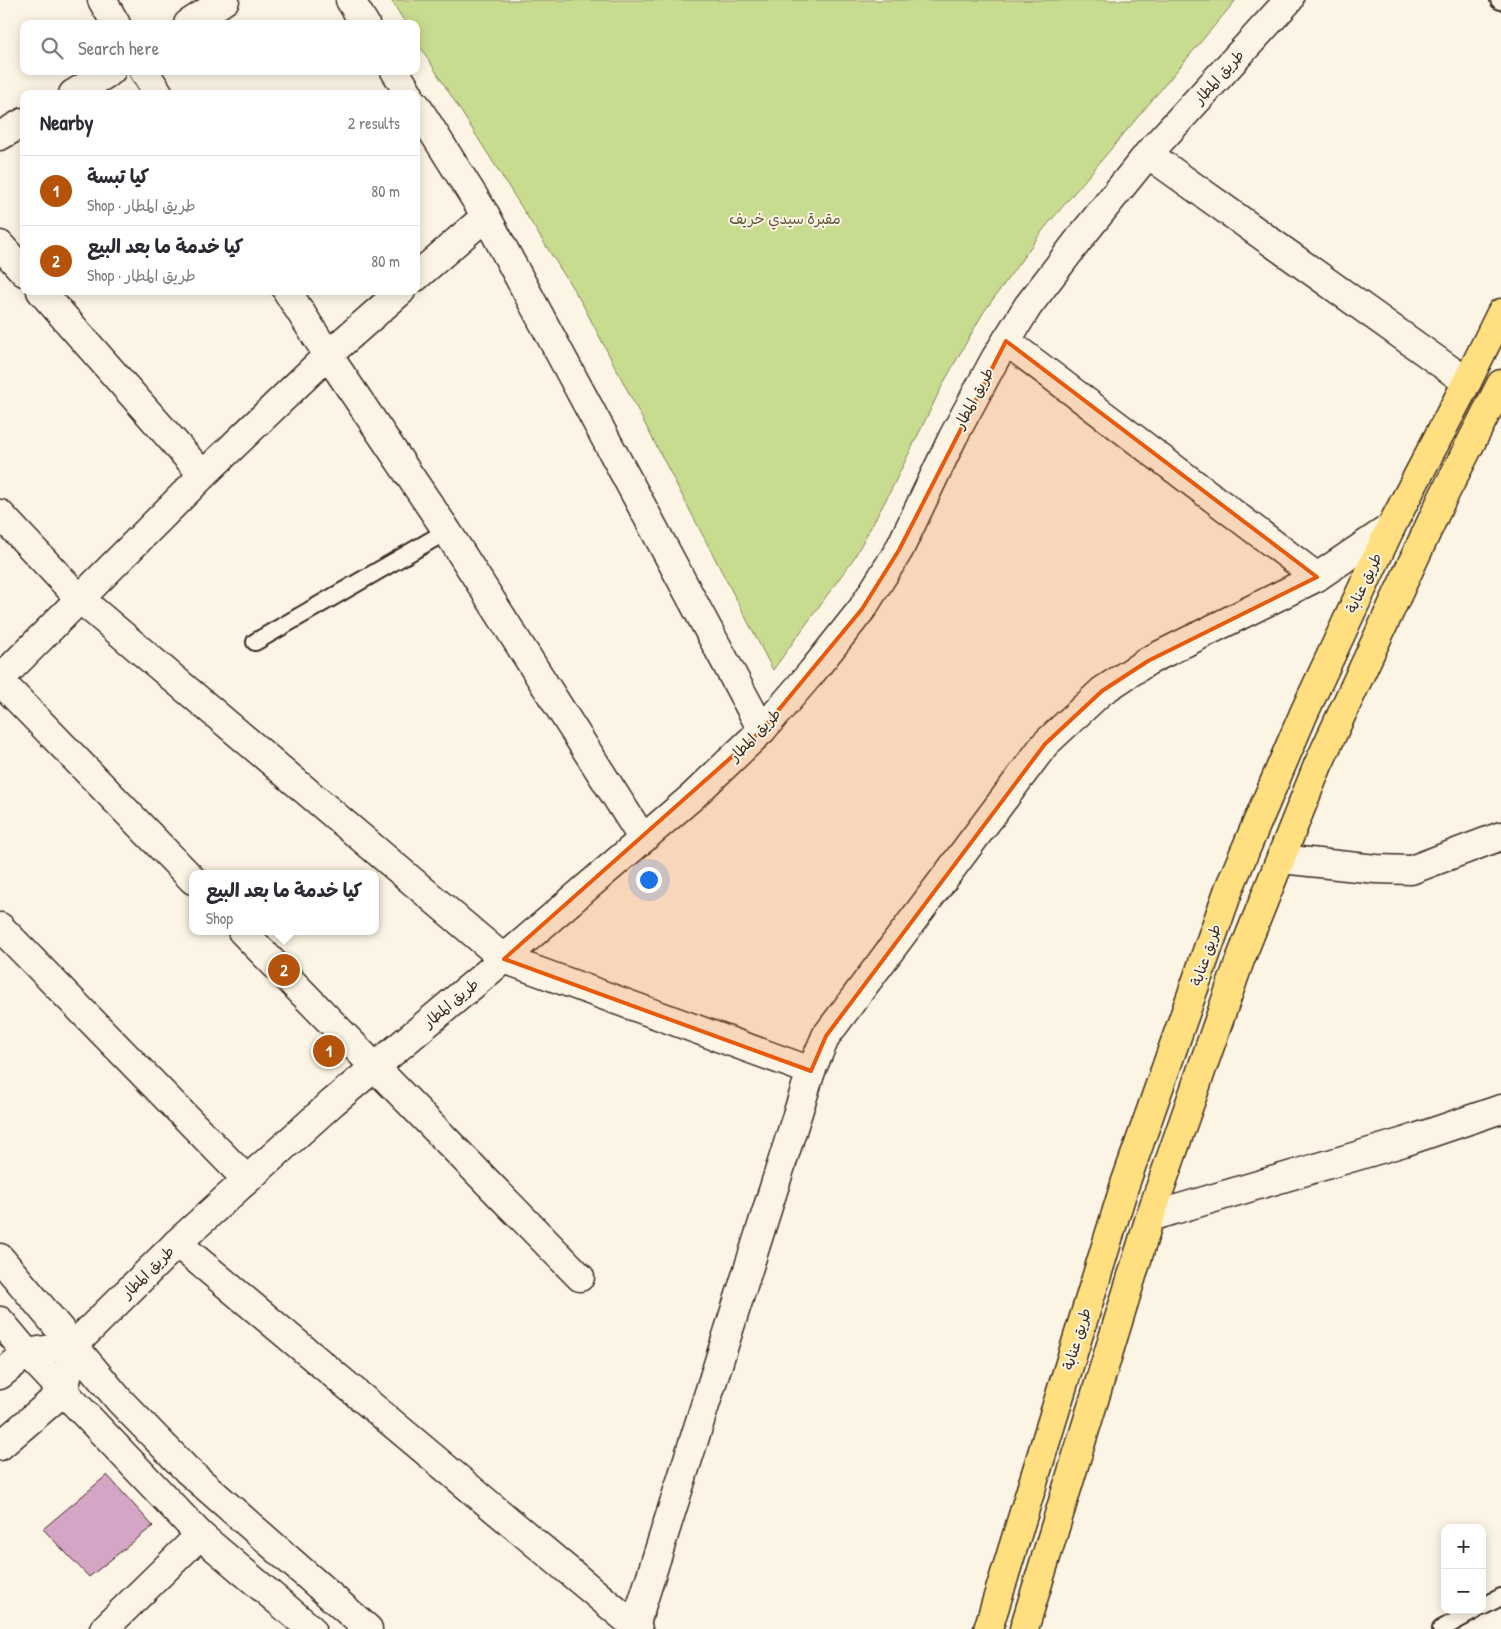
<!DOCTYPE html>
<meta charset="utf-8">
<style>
body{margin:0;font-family:"Patrick Hand","Playpen Sans Arabic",sans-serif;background:#f7f7f7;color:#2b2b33}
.controls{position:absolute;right:15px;bottom:15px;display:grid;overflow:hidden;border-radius:10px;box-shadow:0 2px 12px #0003}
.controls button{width:45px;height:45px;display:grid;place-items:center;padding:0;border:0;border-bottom:1px solid #e1e1e2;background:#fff;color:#2b2b33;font:25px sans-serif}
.you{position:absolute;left:648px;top:879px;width:18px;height:18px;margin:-12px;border:4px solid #fff;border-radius:50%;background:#1a73e8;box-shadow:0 0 0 8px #1a73e833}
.badge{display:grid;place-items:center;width:32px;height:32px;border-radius:50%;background:#b45309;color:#fff;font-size:16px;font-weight:700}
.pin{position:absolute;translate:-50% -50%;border:2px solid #fff;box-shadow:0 1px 5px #0006}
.popup{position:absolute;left:189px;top:870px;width:190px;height:65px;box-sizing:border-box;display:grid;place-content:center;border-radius:10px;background:#fff;filter:drop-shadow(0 1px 4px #0005);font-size:16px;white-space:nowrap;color:#7c7c81}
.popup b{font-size:19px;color:#2b2b33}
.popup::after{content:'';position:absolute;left:50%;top:100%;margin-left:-10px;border:10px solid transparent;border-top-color:#fff}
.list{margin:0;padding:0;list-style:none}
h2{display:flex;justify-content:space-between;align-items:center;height:65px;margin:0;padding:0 20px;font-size:21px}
h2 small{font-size:16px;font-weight:400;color:#7c7c81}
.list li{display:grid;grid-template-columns:32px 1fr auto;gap:15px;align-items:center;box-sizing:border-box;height:70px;padding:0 20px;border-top:1px solid #e1e1e2}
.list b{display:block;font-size:19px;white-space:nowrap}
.list p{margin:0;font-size:16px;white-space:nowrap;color:#7c7c81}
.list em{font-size:16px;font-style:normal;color:#7c7c81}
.icon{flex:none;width:28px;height:28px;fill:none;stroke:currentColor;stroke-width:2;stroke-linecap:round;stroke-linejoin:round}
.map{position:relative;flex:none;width:1501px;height:1629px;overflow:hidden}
.search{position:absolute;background:#fff;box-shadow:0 2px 12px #0003;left:20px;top:20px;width:400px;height:55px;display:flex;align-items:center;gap:12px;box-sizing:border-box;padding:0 18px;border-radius:10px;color:#7c7c81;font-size:19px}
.panel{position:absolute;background:#fff;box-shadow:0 2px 12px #0003;left:20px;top:90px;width:400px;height:205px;border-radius:10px}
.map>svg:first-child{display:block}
.green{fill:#c8dc90;stroke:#828357}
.building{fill:#d5a5c5;stroke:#3b2a1e}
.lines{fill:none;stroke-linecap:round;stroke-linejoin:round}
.service-casing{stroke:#3b2a1e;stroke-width:20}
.minor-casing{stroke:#3b2a1e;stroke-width:31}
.tertiary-casing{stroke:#3b2a1e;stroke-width:31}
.secondary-casing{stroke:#3b2a1e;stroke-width:31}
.primary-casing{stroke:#3b2a1e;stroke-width:31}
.service{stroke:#fcf5e5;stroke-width:16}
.minor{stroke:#fcf5e5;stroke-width:28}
.tertiary{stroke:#fcf5e5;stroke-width:28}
.secondary{stroke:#fcf5e5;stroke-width:28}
.primary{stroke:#ffdf80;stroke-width:28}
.marked{fill:#e8590c;fill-opacity:0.2;stroke:#e8590c;stroke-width:4;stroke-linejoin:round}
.labels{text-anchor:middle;stroke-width:4;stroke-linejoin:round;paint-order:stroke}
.street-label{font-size:15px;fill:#3b2a1e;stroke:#fcf5e5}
.park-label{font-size:15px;fill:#5e563a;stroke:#fcf5e5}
</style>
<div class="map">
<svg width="1501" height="1629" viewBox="0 0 1501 1629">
<rect width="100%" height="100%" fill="#fcf5e5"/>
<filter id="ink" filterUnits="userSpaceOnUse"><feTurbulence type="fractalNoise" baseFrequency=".02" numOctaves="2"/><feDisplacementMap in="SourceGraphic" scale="10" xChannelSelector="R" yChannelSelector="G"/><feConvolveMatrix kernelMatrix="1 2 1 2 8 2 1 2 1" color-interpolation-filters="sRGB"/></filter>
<g filter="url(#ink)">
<path class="green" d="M391,0H1236L1043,230L983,313L944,382L889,494L854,558L773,670L582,303L416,40V24H406Z"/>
<path class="building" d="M107,1475L153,1526L89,1577L43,1529Z"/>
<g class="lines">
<defs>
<g id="service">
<path d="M1499,0L1501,1"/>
<path d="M255,642L447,531"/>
<path d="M1482,1607L1501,1597"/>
<path d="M1441,1629L1476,1610"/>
</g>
<g id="minor">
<path d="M102,0L116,24"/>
<path d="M350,0L365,24"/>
<path d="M188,24L225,0"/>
<path d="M144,71L159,94"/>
<path d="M395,71L409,94"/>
<path d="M73,94L111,71"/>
<path d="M416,105L486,216L762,730"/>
<path d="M0,136L24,122"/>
<path d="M1148,154L1467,382"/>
<path d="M0,245L24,272"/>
<path d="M416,277L486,216"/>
<path d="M41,291L203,475"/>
<path d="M287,291L328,355L447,531L643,839"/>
<path d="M1006,341L1317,577"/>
<path d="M0,514L80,599L504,959L811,1071"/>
<path d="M0,679L203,475L328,355L401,291"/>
<path d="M0,681L193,880"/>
<path d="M1281,859L1376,869L1411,870L1501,836"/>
<path d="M0,927L247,1180"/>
<path d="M242,931L580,1277"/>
<path d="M1150,1217L1404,1142L1501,1109"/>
<path d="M177,1243L638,1629"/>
<path d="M635,1626L811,1071L826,1036L1045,744L1102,691L1148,661L1317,577L1391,527"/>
<path d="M104,1629L200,1535"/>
</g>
<g id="tertiary">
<path d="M0,1258L120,1401L187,1470L368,1629"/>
<path d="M0,1321L27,1353L200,1535L311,1629"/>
</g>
<g id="secondary">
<path d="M74,1345L177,1243L332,1103L487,973L693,796L762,730L812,672L862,609L899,550L953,437L995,359L1028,306L1084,233L1148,154L1289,0"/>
<path d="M0,1375L27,1353L74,1345L64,1391L0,1446"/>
</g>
<g id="primary">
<path d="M988,1629L1125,1184L1230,886L1304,713L1391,527L1467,382L1501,313"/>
<path d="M1024,1629L1150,1217L1240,960L1318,765L1442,499L1501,384"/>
</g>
</defs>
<use href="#service" class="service-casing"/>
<use href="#minor" class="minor-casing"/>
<use href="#tertiary" class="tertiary-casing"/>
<use href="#secondary" class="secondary-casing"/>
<use href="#primary" class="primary-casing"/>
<use href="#service" class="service"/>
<use href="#minor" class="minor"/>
<use href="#tertiary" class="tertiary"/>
<use href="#secondary" class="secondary"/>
<use href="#primary" class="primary"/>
</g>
</g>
<path class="marked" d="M1006,341L1317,577L1148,661L1102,691L1045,744L826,1036L811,1071L504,959L762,730L862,609L899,550Z"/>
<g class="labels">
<g class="street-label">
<text transform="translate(1219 77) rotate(-48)" y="5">طريق المطار</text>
<text transform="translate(974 398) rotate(-62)" y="5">طريق المطار</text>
<text transform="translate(1364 583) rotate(-65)" y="5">طريق عنابة</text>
<text transform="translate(755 735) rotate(-46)" y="5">طريق المطار</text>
<text transform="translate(1206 955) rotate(-71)" y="5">طريق عنابة</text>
<text transform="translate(451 1003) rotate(-40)" y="5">طريق المطار</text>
<text transform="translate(148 1272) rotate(-45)" y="5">طريق المطار</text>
<text transform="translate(1077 1339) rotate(-73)" y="5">طريق عنابة</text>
</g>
<g class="park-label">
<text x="785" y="224">مقبرة سيدي خريف</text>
</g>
</g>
</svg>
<div class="controls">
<button>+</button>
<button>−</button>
</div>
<div class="you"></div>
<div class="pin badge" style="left:329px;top:1051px">1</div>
<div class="pin badge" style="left:284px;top:970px">2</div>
<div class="popup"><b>كيا خدمة ما بعد البيع</b>Shop</div>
<div class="search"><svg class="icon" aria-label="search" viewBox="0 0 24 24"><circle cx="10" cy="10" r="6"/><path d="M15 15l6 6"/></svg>Search here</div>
<section class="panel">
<h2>Nearby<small>2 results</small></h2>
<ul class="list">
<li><span class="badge">1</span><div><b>كيا تبسة</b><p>Shop · طريق المطار</p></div><em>80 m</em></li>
<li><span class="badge">2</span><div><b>كيا خدمة ما بعد البيع</b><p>Shop · طريق المطار</p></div><em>80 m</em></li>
</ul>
</section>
</div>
